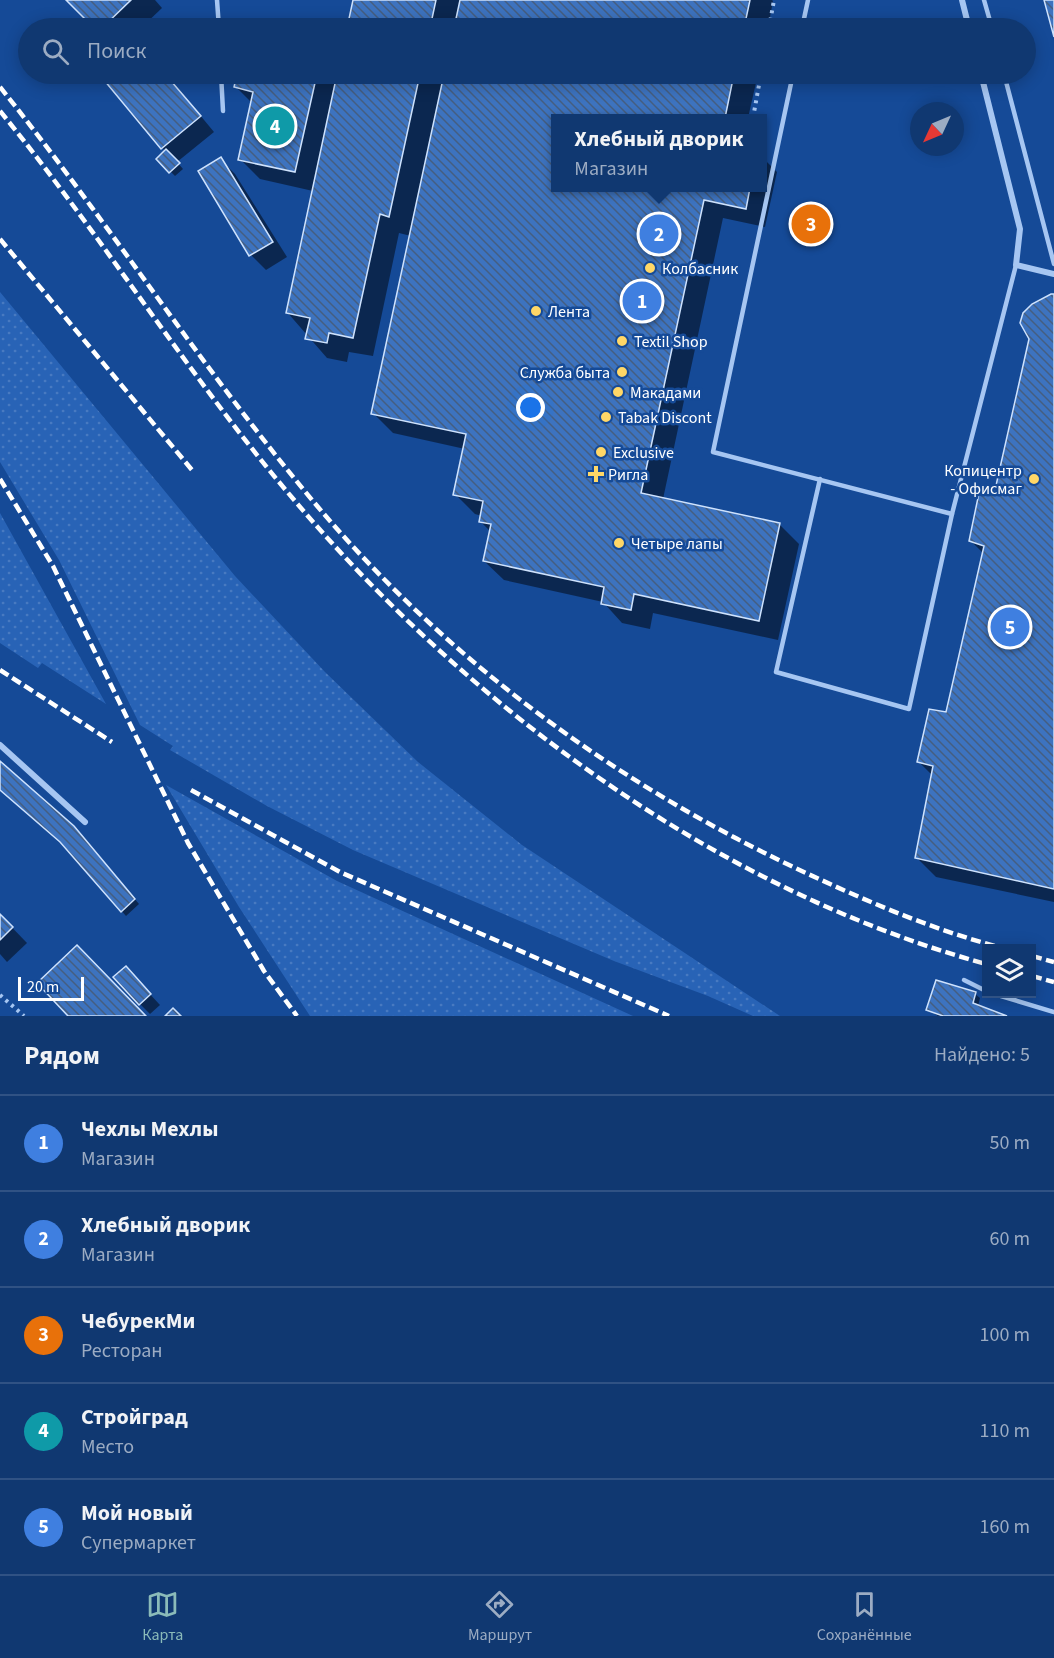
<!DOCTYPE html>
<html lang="ru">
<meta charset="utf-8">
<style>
body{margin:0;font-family:"Source Sans 3",sans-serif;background:#1e4379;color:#f1f3f6}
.controls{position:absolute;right:18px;bottom:18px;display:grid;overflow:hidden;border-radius:0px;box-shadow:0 3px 15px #0003}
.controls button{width:54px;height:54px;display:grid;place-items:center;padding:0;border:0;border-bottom:2px solid #305284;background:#103871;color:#f1f3f6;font:30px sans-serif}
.compass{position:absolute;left:910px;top:102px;width:54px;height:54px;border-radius:50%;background:#103871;box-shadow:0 3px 15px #0003;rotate:226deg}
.scale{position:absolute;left:18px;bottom:15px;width:66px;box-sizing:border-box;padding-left:6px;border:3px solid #fff;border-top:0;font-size:16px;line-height:21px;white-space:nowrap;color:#fff;-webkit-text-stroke:4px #154a97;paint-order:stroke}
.you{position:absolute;left:531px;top:408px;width:21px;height:21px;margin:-15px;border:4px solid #fff;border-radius:50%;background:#1a73e8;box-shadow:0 0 0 9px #1a73e833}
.badge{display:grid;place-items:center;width:39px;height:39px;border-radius:50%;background:#8bbbb9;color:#fff;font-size:20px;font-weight:700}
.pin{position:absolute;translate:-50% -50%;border:3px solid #fff;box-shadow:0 2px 6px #0006}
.popup{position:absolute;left:551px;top:114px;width:216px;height:78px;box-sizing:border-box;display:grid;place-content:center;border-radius:0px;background:#103871;filter:drop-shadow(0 2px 4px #0005);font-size:20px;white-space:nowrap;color:#9cacc3}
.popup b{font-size:22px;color:#f1f3f6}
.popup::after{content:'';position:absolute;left:50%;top:100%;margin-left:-12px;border:12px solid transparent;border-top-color:#103871}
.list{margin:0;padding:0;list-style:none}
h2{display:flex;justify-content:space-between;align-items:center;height:78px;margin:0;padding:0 24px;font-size:26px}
h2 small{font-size:20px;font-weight:400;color:#9cacc3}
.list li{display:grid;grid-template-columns:39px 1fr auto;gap:18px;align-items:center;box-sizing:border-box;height:96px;padding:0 24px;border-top:2px solid #305284}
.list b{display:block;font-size:22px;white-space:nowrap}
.list p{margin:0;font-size:20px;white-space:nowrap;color:#9cacc3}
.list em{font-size:20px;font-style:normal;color:#9cacc3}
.icon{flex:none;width:33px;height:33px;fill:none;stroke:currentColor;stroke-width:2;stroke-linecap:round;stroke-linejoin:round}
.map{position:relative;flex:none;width:1054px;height:1016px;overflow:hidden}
.search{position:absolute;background:#103871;box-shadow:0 3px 15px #0003;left:18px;right:18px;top:18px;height:66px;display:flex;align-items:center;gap:15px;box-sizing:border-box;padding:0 21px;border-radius:33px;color:#9cacc3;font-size:22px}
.sheet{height:558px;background:#103871}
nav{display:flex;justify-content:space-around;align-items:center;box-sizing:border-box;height:84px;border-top:2px solid #305284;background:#103871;font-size:16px;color:#9cacc3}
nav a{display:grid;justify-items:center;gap:3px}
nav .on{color:#8bbbb9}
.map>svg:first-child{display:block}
.green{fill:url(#green-dots)}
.shadow{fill:#0007}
.building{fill:url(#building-back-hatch);stroke:#cee2fd;stroke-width:1.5}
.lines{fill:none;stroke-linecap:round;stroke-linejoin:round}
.path{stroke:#a6c6f2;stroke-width:4;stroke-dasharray:3 4.5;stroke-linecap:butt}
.lane{stroke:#a6c6f2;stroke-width:4.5}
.street{stroke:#a6c6f2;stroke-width:6}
.rail{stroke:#fff;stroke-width:4.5;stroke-dasharray:10 4.5;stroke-linecap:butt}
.poi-dot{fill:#ffd767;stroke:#154a97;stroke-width:2}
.labels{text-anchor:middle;stroke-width:5;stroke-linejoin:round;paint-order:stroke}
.poi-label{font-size:16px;fill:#fff;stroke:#154a97;text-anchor:start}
</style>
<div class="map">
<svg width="1054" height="1016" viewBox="0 0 1054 1016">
<defs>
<pattern id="green-dots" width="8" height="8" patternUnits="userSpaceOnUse" patternTransform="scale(1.5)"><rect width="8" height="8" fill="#2863b6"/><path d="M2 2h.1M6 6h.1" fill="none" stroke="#487ac1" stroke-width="1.8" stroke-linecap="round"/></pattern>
<pattern id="building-back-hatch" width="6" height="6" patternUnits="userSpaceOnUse" patternTransform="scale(1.5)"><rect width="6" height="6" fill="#3d73bf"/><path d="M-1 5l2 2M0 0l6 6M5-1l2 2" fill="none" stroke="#455e80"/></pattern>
</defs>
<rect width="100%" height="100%" fill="#154a97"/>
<g class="green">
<path d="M0,292L235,576L325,672L418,762L522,845L780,1016H753L708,996L614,961L353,850L267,806L170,750L173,746L140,725L59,560L0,462Z"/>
<path d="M0,513L106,704L42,663L38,668L0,643Z"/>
<path d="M166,785L337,881L633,1016H310L239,907Z"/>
</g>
<g class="shadow">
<path d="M68,0H155L162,8L141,28H96Z"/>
<path d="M355,0H772L773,1L768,28H348Z"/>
<path d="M101,74H166L214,132L177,162L183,169L175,176L158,159L166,152Z"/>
<path d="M239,74H331L337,80L339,74H758L748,118H556V188H762V157L777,172L765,227L723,218L663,499L779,524L799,544L778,640L653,613L650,629L622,623L603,602L504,580L484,561L491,532L481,522L482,516L475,514L455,494L465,449L393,433L373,413L411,236L399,233L373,356L349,352L347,362L327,358L287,312L313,191L260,179L240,159L252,103L236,87Z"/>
<path d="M220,159L235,174L287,257L266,270L251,255L200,172Z"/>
<path d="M1054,296V902L936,877L916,857L933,776L918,761L947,714L984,554L971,541L996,491Z"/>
<path d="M0,763L78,832L139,904L126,916L64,844L0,788Z"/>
<path d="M0,915L27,943L7,962L0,954Z"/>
<path d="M135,978L160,1005L150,1014L140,1004Z"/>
<path d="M975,994L980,998L978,1006L1003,1016H938L927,1009Z"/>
</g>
<g class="building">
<path d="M66,0H131L102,28H94Z"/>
<path d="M353,0H436L430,28H347Z"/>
<path d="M460,0H750L744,28H454Z"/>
<path d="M1044,0H1054V37Z"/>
<path d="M99,74H165L201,116L161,149Z"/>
<path d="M237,74H317L295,172L238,160L253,92L234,87Z"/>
<path d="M337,74H420L389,217L380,214L353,338L329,333L327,343L305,339L310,318L286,313Z"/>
<path d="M444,74H734L725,118H556V188H750L746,209L704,200L641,493L780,523L759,621L634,594L631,610L601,604L604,587L483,561L491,524L479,522L483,501L453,495L466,434L371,414Z"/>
<path d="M166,149L180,163L169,173L156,159Z"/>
<path d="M221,157L273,242L249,256L198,171Z"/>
<path d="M1051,294H1054V889L915,858L933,766L917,762L929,709L946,712L984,546L969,541L980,488L995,490L1029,339L1020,323L1023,313L1032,304Z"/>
<path d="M0,761L74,826L135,899L121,912L60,842L0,790Z"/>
<path d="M0,914L13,927L0,940Z"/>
<path d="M77,945L146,1016H68L37,983Z"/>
<path d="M126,966L151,994L139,1005L113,977Z"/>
<path d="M936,980L976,992L973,1003L1007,1016H943L926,1010Z"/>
<path d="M173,1008L181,1016H165Z"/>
</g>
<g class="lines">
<g class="path">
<path d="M769,28L774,0"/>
<path d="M753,118L761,74"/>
<path d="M0,995L24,1016"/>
</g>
<g class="lane">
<path d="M217,0L219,28"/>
<path d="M984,0L992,28"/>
<path d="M802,28L808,0"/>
<path d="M221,74L223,111"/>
<path d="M793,74L713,452L952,514L1016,265"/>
<path d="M1004,74L1054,264"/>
<path d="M820,479L776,672L909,709L952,514"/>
<path d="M964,980L986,991"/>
<path d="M991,993L1054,1012"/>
</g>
<g class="street">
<path d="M962,0L969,28"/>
<path d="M981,74L1020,229L1016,265L1054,274"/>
<path d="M0,745L85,822"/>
</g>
<g class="rail">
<path d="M0,87C105,218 196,359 303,489C441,658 621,789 819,879C878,906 940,932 1003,948"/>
<path d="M0,111C103,237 189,377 295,501C472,710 720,891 986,964"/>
<path d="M0,239L192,470"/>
<path d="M0,479L53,566L188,843L264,971L297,1016"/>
<path d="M0,670L112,742"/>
<path d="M191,790L340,872L669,1016"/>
<path d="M1032,956L1054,962"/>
<path d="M1032,976L1054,982"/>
</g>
</g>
<g class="poi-dot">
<circle cx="650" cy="268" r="6"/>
<circle cx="536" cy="311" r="6"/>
<circle cx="622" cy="341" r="6"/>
<circle cx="622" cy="372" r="6"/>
<circle cx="618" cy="392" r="6"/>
<circle cx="606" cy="417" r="6"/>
<circle cx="601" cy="452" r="6"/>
<path d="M593 465h6v6h6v6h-6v6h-6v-6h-6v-6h6z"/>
<circle cx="1034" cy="479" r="6"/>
<circle cx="619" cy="543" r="6"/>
</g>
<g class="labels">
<g class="poi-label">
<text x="662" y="274">Колбасник</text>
<text x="548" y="317">Лента</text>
<text x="634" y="347">Textil Shop</text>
<text x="610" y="378" text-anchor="end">Служба быта</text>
<text x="630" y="398">Макадами</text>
<text x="618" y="423">Tabak Discont</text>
<text x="613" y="458">Exclusive</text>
<text x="1022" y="476" text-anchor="end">Копицентр<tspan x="1022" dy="18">- Офисмаг</tspan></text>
<text x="608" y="480">Ригла</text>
<text x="631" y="549">Четыре лапы</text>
</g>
</g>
</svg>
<div class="controls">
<button><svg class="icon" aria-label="layers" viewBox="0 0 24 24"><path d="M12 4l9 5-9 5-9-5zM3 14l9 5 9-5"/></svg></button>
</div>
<svg class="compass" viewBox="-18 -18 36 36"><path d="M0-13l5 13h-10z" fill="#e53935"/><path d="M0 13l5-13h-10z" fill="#9cacc3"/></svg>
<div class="scale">20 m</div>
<div class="you"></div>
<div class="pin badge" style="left:642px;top:301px;background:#3f7fe0">1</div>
<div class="pin badge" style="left:659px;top:234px;background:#3f7fe0">2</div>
<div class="popup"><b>Хлебный дворик</b>Магазин</div>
<div class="pin badge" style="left:811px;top:224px;background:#e8710a">3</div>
<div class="pin badge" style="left:275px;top:126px;background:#0f9aa8">4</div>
<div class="pin badge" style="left:1010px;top:627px;background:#3f7fe0">5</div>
<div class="search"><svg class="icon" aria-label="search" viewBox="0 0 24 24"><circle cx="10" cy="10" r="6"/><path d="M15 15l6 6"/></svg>Поиск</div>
</div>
<section class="sheet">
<h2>Рядом<small>Найдено: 5</small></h2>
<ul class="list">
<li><span class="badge" style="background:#3f7fe0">1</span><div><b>Чехлы Мехлы</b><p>Магазин</p></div><em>50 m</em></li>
<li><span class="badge" style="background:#3f7fe0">2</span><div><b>Хлебный дворик</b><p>Магазин</p></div><em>60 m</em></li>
<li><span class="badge" style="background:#e8710a">3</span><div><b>ЧебурекМи</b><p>Ресторан</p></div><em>100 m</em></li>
<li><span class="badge" style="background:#0f9aa8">4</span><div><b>Стройград</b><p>Место</p></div><em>110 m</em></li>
<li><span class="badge" style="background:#3f7fe0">5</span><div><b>Мой новый</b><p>Супермаркет</p></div><em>160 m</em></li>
</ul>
</section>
<nav>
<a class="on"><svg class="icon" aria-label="map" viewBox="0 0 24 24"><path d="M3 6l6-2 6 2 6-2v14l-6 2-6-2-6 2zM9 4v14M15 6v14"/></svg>Карта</a>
<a><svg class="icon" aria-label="directions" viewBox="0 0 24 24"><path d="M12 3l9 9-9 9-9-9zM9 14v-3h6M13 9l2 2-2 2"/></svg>Маршрут</a>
<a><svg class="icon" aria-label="saved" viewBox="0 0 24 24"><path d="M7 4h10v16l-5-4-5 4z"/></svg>Сохранённые</a>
</nav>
